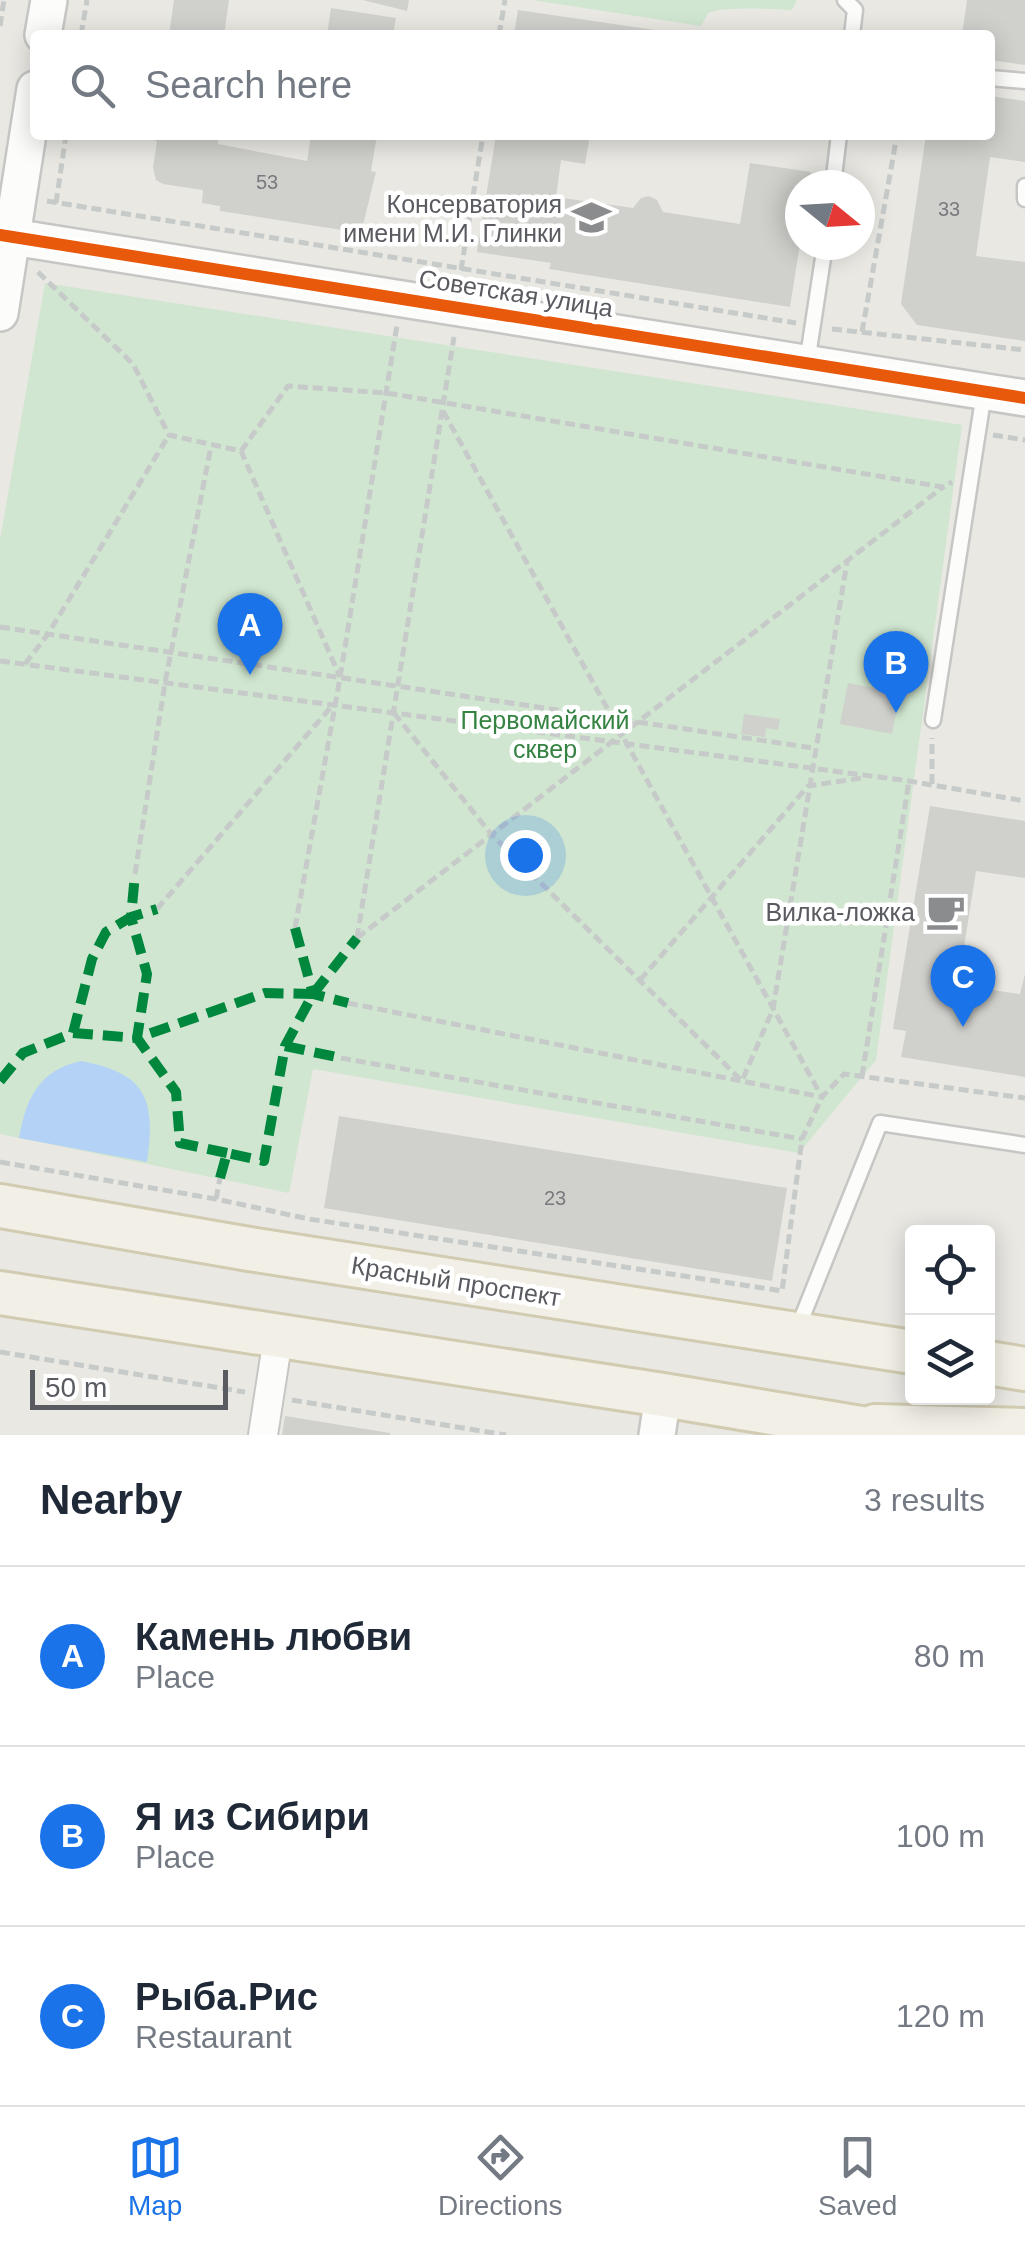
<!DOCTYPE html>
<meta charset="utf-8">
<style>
body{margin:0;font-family:Arial,sans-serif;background:#f6f6f7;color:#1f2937}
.controls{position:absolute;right:30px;bottom:30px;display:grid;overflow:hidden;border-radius:10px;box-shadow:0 5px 25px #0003}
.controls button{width:90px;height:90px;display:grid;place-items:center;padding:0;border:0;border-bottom:2px solid #e0e1e3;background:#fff;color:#1f2937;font:50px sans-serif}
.compass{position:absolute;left:785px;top:170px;width:90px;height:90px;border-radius:50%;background:#fff;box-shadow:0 5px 25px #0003;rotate:108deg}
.scale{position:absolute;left:30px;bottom:25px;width:198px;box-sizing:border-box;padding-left:10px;border:5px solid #595b61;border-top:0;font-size:28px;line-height:35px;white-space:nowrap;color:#595b61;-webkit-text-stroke:8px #fff;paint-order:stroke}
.you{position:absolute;left:525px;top:855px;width:35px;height:35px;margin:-25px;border:8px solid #fff;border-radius:50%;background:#1a73e8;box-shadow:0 0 0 15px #1a73e833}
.badge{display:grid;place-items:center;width:65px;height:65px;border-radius:50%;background:#1a73e8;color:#fff;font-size:32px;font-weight:700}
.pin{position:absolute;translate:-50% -82px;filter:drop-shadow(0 2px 5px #0008)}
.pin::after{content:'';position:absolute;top:52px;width:35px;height:30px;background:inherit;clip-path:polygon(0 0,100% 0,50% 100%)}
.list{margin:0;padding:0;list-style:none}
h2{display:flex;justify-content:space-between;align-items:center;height:130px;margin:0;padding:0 40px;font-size:42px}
h2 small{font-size:32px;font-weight:400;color:#747a83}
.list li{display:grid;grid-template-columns:65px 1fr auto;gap:30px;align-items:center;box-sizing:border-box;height:180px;padding:0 40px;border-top:2px solid #e0e1e3}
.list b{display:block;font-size:38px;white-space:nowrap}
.list p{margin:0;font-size:32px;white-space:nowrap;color:#747a83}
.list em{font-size:32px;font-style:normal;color:#747a83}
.icon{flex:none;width:55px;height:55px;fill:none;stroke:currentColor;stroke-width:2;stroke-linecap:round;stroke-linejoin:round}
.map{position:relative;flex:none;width:1025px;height:1435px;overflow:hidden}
.search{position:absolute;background:#fff;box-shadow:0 5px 25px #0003;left:30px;right:30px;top:30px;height:110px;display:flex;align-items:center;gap:25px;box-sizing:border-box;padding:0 35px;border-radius:10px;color:#747a83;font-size:38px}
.sheet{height:670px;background:#fff}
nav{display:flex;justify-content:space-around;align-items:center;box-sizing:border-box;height:140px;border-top:2px solid #e0e1e3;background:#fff;font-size:28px;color:#747a83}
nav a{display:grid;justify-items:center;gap:5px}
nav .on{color:#1a73e8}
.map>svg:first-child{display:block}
.green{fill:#d0e6d0}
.water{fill:#b4d2f6}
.building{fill:#d0d0cd}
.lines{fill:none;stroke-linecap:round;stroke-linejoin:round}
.service-casing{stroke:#c6c6c5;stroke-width:19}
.minor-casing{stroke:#c6c6c5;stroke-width:32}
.tertiary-casing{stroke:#c6c6c5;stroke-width:40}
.primary-casing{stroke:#d1cbb1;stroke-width:48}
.path{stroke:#c6cac9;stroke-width:5;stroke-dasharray:10 5;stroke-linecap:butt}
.service{stroke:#fcfcfb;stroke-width:14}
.minor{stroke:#fcfcfb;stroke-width:28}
.tertiary{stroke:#fcfcfb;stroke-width:35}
.primary{stroke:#f2f0e6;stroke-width:42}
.quiet{stroke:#00873e;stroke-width:10;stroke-dasharray:20 10;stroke-linecap:butt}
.cycleway-casing{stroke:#fff;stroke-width:19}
.cycleway{stroke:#e8590c;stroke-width:12}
.labels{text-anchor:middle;stroke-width:9;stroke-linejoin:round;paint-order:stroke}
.number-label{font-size:20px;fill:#787a7d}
.poi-label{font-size:25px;fill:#595b61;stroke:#fff;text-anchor:end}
.street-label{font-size:25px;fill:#595b61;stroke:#fff}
.park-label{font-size:25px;fill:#358342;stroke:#fff}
</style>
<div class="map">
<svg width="1025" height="1435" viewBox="0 0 1025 1435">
<rect width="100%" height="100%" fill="#e9e8e3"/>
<g class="green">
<path d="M532,0H797L792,10C771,9 725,6 708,13L701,26Z"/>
<path d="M45,283L962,425L876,1060L799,1153L313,1069L289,1193L0,1134V540Z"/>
</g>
<path class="water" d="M81,1061C146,1073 156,1099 147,1162L19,1138C26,1098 39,1070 81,1061Z"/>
<g class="building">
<path d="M174,0H229L224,35H169Z"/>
<path d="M363,0H409L407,11Z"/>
<path d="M967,0H1025V65L990,60V35H962Z"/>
<path d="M331,8L396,18L393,35H327Z"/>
<path d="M518,10L675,33L674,35H514Z"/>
<path d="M990,96L1025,101V162L990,157L976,256L1025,262V341L917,325L901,304L926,135H990Z"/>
<path d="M133,135H219L218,144L307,161L311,135H377L371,171L376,172L361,233L220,211V206L202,203L203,190L163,184L156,180L153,168L157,141Z"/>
<path d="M496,135H590L585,164L561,160L556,197L633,208L641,198L649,196L657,200L663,212L740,224L750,163L811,172L809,185H800V244L790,307L549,269L551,263L477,252Z"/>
<path d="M848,683L900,693L892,734L840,724Z"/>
<path d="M744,714L780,719L778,730L766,728L765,737L741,734Z"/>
<path d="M930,806L1025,821V878L976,871L958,985L1020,994L1025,974V1077L901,1057L906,1031L893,1029Z"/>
<path d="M339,1116L787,1188L772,1281L324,1208Z"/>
<path d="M285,1416L390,1433V1435H282Z"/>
</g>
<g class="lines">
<defs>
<g id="service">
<path d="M845,0L855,10L852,35"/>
<path d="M990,78L1025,81"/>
<path d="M833,185L839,135"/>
<path d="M1025,186V199"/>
<path d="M807,363L825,245"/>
<path d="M933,720L984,393"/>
<path d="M797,1330L880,1123L1025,1145"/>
</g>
<path id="minor" d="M263,1435L278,1338"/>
<g id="tertiary">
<path d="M43,35L49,0"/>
<path d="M0,235L1025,398"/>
<path d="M0,313L35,89"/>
<path d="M657,1435L663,1395"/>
</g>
<g id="primary">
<path d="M0,1206L249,1249L912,1352"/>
<path d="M0,1293L663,1395L903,1435"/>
<path d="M988,1363L1025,1369"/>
<path d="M875,1426L1025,1430"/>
</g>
</defs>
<use href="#service" class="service-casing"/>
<use href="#minor" class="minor-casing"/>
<use href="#tertiary" class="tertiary-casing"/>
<use href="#primary" class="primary-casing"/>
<g class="path">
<path d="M0,26L4,0"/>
<path d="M81,35L87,0"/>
<path d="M499,35L505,0"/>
<path d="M47,201L796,323"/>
<path d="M56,203L66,135"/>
<path d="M461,270L483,135"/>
<path d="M38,272L133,364L169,435L241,451L340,677"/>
<path d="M832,329L1025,350"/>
<path d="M862,332L897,135"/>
<path d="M443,411L822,1097"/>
<path d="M993,435L1025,440"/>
<path d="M241,451L288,386L387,393L943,487L952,482"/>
<path d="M0,627L813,748"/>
<path d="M0,661L909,781L1025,801"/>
<path d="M25,664L48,634L169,435"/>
<path d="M394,713L491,834L742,1081L773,1009L847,562"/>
<path d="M932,784V738"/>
<path d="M135,874L165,683L211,446"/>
<path d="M157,909L331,707"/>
<path d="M295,928L340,678L397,325"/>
<path d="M357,938L943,487"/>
<path d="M357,938L454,337"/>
<path d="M640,980L808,786L862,778"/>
<path d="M348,1003L822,1097"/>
<path d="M341,1058L802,1139"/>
<path d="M862,1076L909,781"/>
<path d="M0,1162L216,1199L309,1219L782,1291L802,1139L822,1097L844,1074L1025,1098"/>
<path d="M216,1199L220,1178"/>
<path d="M0,1352L245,1392"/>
<path d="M292,1400L506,1435"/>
</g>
<use href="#service" class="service"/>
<use href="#minor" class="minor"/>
<use href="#tertiary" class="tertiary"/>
<use href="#primary" class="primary"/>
<g class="quiet">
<path d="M295,928L313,994L348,1003"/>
<path d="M73,1033L92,959L106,932L131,917L135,874"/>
<path d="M285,1046L341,1058"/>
<path d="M0,1081L23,1053L73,1033L137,1038L147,974L131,917L157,909"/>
<path d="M227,1153L180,1143L176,1092L137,1038L265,993L313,994"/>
<path d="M220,1178L227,1153L264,1161L285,1046L313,994L357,938"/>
</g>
<defs>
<path id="cycleway" d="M0,235L1025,398"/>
</defs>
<use href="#cycleway" class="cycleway-casing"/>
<use href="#cycleway" class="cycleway"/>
</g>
<defs>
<symbol id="university-bare" viewBox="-9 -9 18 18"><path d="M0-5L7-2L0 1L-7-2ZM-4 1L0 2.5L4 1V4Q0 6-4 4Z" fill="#8b8c8e" stroke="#fff" stroke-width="2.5" paint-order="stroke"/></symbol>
<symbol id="cafe-bare" viewBox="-9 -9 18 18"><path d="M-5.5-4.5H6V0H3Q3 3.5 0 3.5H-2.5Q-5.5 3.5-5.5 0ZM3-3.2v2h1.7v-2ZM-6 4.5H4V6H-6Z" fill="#8b8c8e" stroke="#fff" stroke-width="2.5" paint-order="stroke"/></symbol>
</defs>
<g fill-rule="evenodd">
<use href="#university-bare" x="564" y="190" width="55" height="55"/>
<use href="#cafe-bare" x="918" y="884" width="55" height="55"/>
</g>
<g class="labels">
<g class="number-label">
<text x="267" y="189">53</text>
<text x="949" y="216">33</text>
<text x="555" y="1205">23</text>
</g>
<g class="poi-label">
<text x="562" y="213">Консерватория<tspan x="562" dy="29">имени М.И. Глинки</tspan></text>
<text x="915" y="921">Вилка-ложка</text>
</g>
<g class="street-label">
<text transform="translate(516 293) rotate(9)" y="9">Советская улица</text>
<text transform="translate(456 1281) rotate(9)" y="9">Красный проспект</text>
</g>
<g class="park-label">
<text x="545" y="729">Первомайский<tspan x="545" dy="29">сквер</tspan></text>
</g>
</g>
</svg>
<div class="controls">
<button><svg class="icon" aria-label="locate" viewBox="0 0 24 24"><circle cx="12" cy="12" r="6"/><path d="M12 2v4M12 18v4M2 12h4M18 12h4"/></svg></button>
<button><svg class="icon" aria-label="layers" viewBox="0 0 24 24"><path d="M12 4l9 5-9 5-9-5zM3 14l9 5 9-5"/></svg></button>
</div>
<svg class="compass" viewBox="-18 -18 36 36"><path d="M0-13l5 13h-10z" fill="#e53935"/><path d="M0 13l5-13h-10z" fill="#747a83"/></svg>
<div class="scale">50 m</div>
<div class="you"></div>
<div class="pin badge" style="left:250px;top:675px">A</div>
<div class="pin badge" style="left:896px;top:713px">B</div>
<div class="pin badge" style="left:963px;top:1027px">C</div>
<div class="search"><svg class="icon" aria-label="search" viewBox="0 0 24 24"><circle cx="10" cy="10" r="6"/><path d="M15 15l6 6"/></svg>Search here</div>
</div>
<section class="sheet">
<h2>Nearby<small>3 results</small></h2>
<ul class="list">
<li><span class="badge">A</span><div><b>Камень любви</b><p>Place</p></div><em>80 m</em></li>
<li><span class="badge">B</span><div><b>Я из Сибири</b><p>Place</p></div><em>100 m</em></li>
<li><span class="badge">C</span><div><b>Рыба.Рис</b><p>Restaurant</p></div><em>120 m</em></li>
</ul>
</section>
<nav>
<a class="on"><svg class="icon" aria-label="map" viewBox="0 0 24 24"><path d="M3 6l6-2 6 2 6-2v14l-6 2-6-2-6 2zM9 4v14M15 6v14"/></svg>Map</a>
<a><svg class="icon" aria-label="directions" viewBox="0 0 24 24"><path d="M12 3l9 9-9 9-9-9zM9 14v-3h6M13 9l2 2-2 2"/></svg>Directions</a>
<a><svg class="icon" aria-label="saved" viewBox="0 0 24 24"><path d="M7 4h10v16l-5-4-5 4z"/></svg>Saved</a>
</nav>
